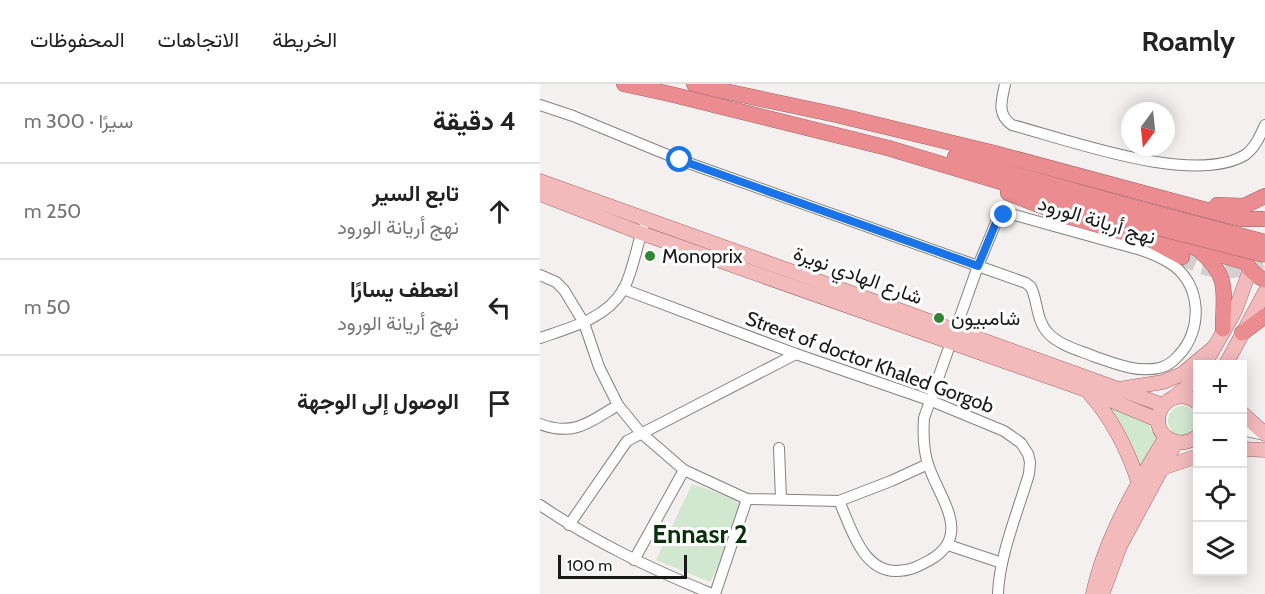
<!DOCTYPE html>
<html lang="ar">
<meta charset="utf-8">
<style>
body{margin:0;font-family:Cabin,Vazirmatn,sans-serif;background:#f6f6f6;color:#222;direction:rtl}
.controls{position:absolute;right:18px;bottom:18px;display:grid;overflow:hidden;border-radius:0px;box-shadow:0 3px 15px #0003}
.controls button{width:54px;height:54px;display:grid;place-items:center;padding:0;border:0;border-bottom:2px solid #e0e0e0;background:#fff;color:#222;font:30px sans-serif}
.compass{position:absolute;left:581px;top:18px;width:54px;height:54px;border-radius:50%;background:#fff;box-shadow:0 3px 15px #0003;rotate:195deg}
.scale{position:absolute;left:18px;bottom:15px;width:129px;box-sizing:border-box;padding-left:6px;border:3px solid #1a1919;border-top:0;font-size:16px;line-height:21px;white-space:nowrap;color:#1a1919;-webkit-text-stroke:4px #fff;paint-order:stroke}
.stop{position:absolute;width:18px;height:18px;margin:-14px;border:4px solid #1a73e8;border-radius:50%;background:#fff}
.stop.end{background:#1a73e8;border-color:#fff;box-shadow:0 2px 6px #0008}
.list{margin:0;padding:0;list-style:none}
h2{display:flex;justify-content:space-between;align-items:center;height:78px;margin:0;padding:0 24px;font-size:26px}
h2 small{font-size:20px;font-weight:400;color:#767676}
.list li{display:grid;grid-template-columns:39px 1fr auto;gap:18px;align-items:center;box-sizing:border-box;height:96px;padding:0 24px;border-top:2px solid #e0e0e0}
.list b{display:block;font-size:22px;white-space:nowrap}
.list p{margin:0;font-size:20px;white-space:nowrap;color:#767676}
.list em{font-size:20px;font-style:normal;color:#767676}
.icon{flex:none;width:33px;height:33px;fill:none;stroke:currentColor;stroke-width:2;stroke-linecap:round;stroke-linejoin:round}
.map{position:relative;flex:none;width:725px;height:510px;overflow:hidden;direction:ltr}
header{display:flex;align-items:center;gap:36px;box-sizing:border-box;height:84px;padding:0 30px;background:#fff;border-bottom:2px solid #e0e0e0}
header strong{font-size:28px}
nav{display:flex;gap:33px;margin-inline-start:auto;font-size:21px}
main{display:flex}
aside{flex:1;background:#fff}
.map>svg:first-child{display:block}
.green{fill:#d2e7d0}
.lines{fill:none;stroke-linecap:round;stroke-linejoin:round}
.highway-tunnel{stroke:#d4d0d0;stroke-width:15;stroke-dasharray:15 8;stroke-linecap:butt}
.minor-casing{stroke:#858181;stroke-width:12}
.major-casing{stroke:#a26466;stroke-width:15}
.highway-casing{stroke:#a26466;stroke-width:16}
.minor{stroke:#fff;stroke-width:10}
.major{stroke:#f3babc;stroke-width:14}
.highway{stroke:#eb8c90;stroke-width:15}
.highway-bridge-casing{stroke:#a26466;stroke-width:16;stroke-linecap:butt}
.highway-bridge{stroke:#eb8c90;stroke-width:15}
.route{stroke:#1a73e8;stroke-width:8}
.poi-dot{fill:#308533;stroke:#fff;stroke-width:2}
.labels{text-anchor:middle;stroke-width:6;stroke-linejoin:round;paint-order:stroke}
.street-label{font-size:20px;fill:#1a1919;stroke:#fff}
.poi-label{font-size:20px;fill:#1a1919;stroke:#fff;text-anchor:start}
.district-label{font-size:26px;font-weight:bold;fill:#09320b;stroke:#fff}
</style>
<header>
<strong>Roamly</strong>
<nav><a>الخريطة</a><a>الاتجاهات</a><a>المحفوظات</a></nav>
</header>
<main>
<div class="map">
<svg width="725" height="510" viewBox="0 0 725 510">
<rect width="100%" height="100%" fill="#f5f0f0"/>
<g class="green">
<circle cx="643" cy="337" r="15"/>
<path d="M566,322L609,339L612,347L618,354L601,384Z"/>
<path d="M152,400L203,417L184,473L170,498L116,476Z"/>
</g>
<g class="lines">
<path class="highway-tunnel" d="M642,173C668,190 699,192 725,175"/>
<defs>
<g id="minor">
<path d="M465,0C462,16 456,30 472,41C529,56 653,102 705,71C715,64 720,52 725,41"/>
<path d="M0,21L33,32L140,76L438,182L384,334C383,350 383,365 388,380C398,413 434,451 390,476C379,482 370,487 356,487C322,487 311,443 299,417"/>
<path d="M471,130C503,139 536,148 568,157C588,162 609,167 628,178C662,197 664,246 638,272C633,278 627,282 619,284C597,289 573,279 553,272C538,266 519,261 508,249C496,236 498,218 491,203L486,199L438,182L457,136L464,131Z"/>
<path d="M0,191L16,198L24,206L44,239L59,283L78,321L100,348L144,386L207,415L299,417L351,397L388,380"/>
<path d="M83,205L256,270L389,316L464,347L481,359L488,370L490,378L489,390C478,427 459,473 458,510"/>
<path d="M0,254C29,244 66,235 83,206C92,191 97,161 103,144"/>
<path d="M0,340C34,353 50,338 78,321"/>
<path d="M702,346L725,351"/>
<path d="M239,364L241,415"/>
<path d="M0,421C54,458 112,485 172,510"/>
<path d="M29,441L87,357L256,270"/>
<path d="M408,461L462,479"/>
<path d="M94,476L144,386"/>
<path d="M175,510L207,415"/>
</g>
<g id="major">
<path d="M0,97L623,321"/>
<path d="M0,110L101,149L546,306L618,336"/>
<path d="M670,271L695,227L710,186"/>
<path d="M686,280L725,208"/>
<path d="M579,305L623,298L642,290L673,264"/>
<path d="M550,310C573,336 587,364 598,397"/>
<path d="M633,314L649,301L658,291"/>
<path d="M658,319C628,296 601,341 631,356C641,361 650,358 658,352"/>
<path d="M702,329L725,350"/>
<path d="M702,365L725,366"/>
<path d="M622,384L658,372"/>
<path d="M563,508L580,462L636,358"/>
<path d="M553,510C564,456 597,400 626,353"/>
</g>
<g id="highway">
<path d="M84,0L130,10L348,64L587,136"/>
<path d="M154,0L179,6"/>
<path d="M170,4L297,31L454,69L685,131L702,135H722"/>
<path d="M415,73L589,122"/>
<path d="M468,109L530,133L581,148"/>
<path d="M677,121L704,122L725,112"/>
<path d="M572,140L705,178"/>
<path d="M616,159L642,173"/>
<path d="M659,166C691,194 683,207 683,245"/>
<path d="M702,169C706,182 712,190 725,196"/>
<path d="M702,249L725,232"/>
</g>
</defs>
<use href="#minor" class="minor-casing"/>
<use href="#major" class="major-casing"/>
<use href="#highway" class="highway-casing"/>
<use href="#minor" class="minor"/>
<use href="#major" class="major"/>
<use href="#highway" class="highway"/>
<defs>
<g id="highway-bridge">
<path d="M589,122L725,158"/>
<path d="M587,136L725,171"/>
</g>
</defs>
<use href="#highway-bridge" class="highway-bridge-casing"/>
<use href="#highway-bridge" class="highway-bridge"/>
</g>
<g class="lines">
<path class="route" d="M140,76L438,182L457,136L464,131"/>
</g>
<g class="poi-dot">
<circle cx="110" cy="172" r="6"/>
<circle cx="399" cy="234" r="6"/>
</g>
<g class="labels">
<g class="street-label">
<text transform="translate(557 136) rotate(17)" y="7">نهج أريانة الورود</text>
<text transform="translate(318 191) rotate(20)" y="7">شارع الهادي نويرة</text>
<text transform="translate(330 278) rotate(20)" y="7">Street of doctor Khaled Gorgob</text>
</g>
<g class="poi-label">
<text x="122" y="179">Monoprix</text>
<text x="411" y="241">شامبيون</text>
</g>
<g class="district-label">
<text x="160" y="459">Ennasr 2</text>
</g>
</g>
</svg>
<div class="controls">
<button>+</button>
<button>−</button>
<button><svg class="icon" aria-label="locate" viewBox="0 0 24 24"><circle cx="12" cy="12" r="6"/><path d="M12 2v4M12 18v4M2 12h4M18 12h4"/></svg></button>
<button><svg class="icon" aria-label="layers" viewBox="0 0 24 24"><path d="M12 4l9 5-9 5-9-5zM3 14l9 5 9-5"/></svg></button>
</div>
<svg class="compass" viewBox="-18 -18 36 36"><path d="M0-13l5 13h-10z" fill="#e53935"/><path d="M0 13l5-13h-10z" fill="#767676"/></svg>
<div class="scale">100 m</div>
<div class="stop" style="left:140px;top:76px"></div>
<div class="stop end" style="left:464px;top:131px"></div>
</div>
<aside>
<h2>4 دقيقة<small>سيرًا · 300 m</small></h2>
<ul class="list">
<li><svg class="icon" aria-label="ahead" viewBox="0 0 24 24"><path d="M12 20V5M6 11l6-6 6 6"/></svg><div><b>تابع السير</b><p>نهج أريانة الورود</p></div><em>250 m</em></li>
<li><svg class="icon" aria-label="left" viewBox="0 0 24 24"><path d="M17 20v-9H6M10 6l-5 5 5 5"/></svg><div><b>انعطف يسارًا</b><p>نهج أريانة الورود</p></div><em>50 m</em></li>
<li><svg class="icon" aria-label="arrive" viewBox="0 0 24 24"><path d="M6 21V4h12l-3 4 3 4H6"/></svg><div><b>الوصول إلى الوجهة</b></div></li>
</ul>
</aside>
</main>
